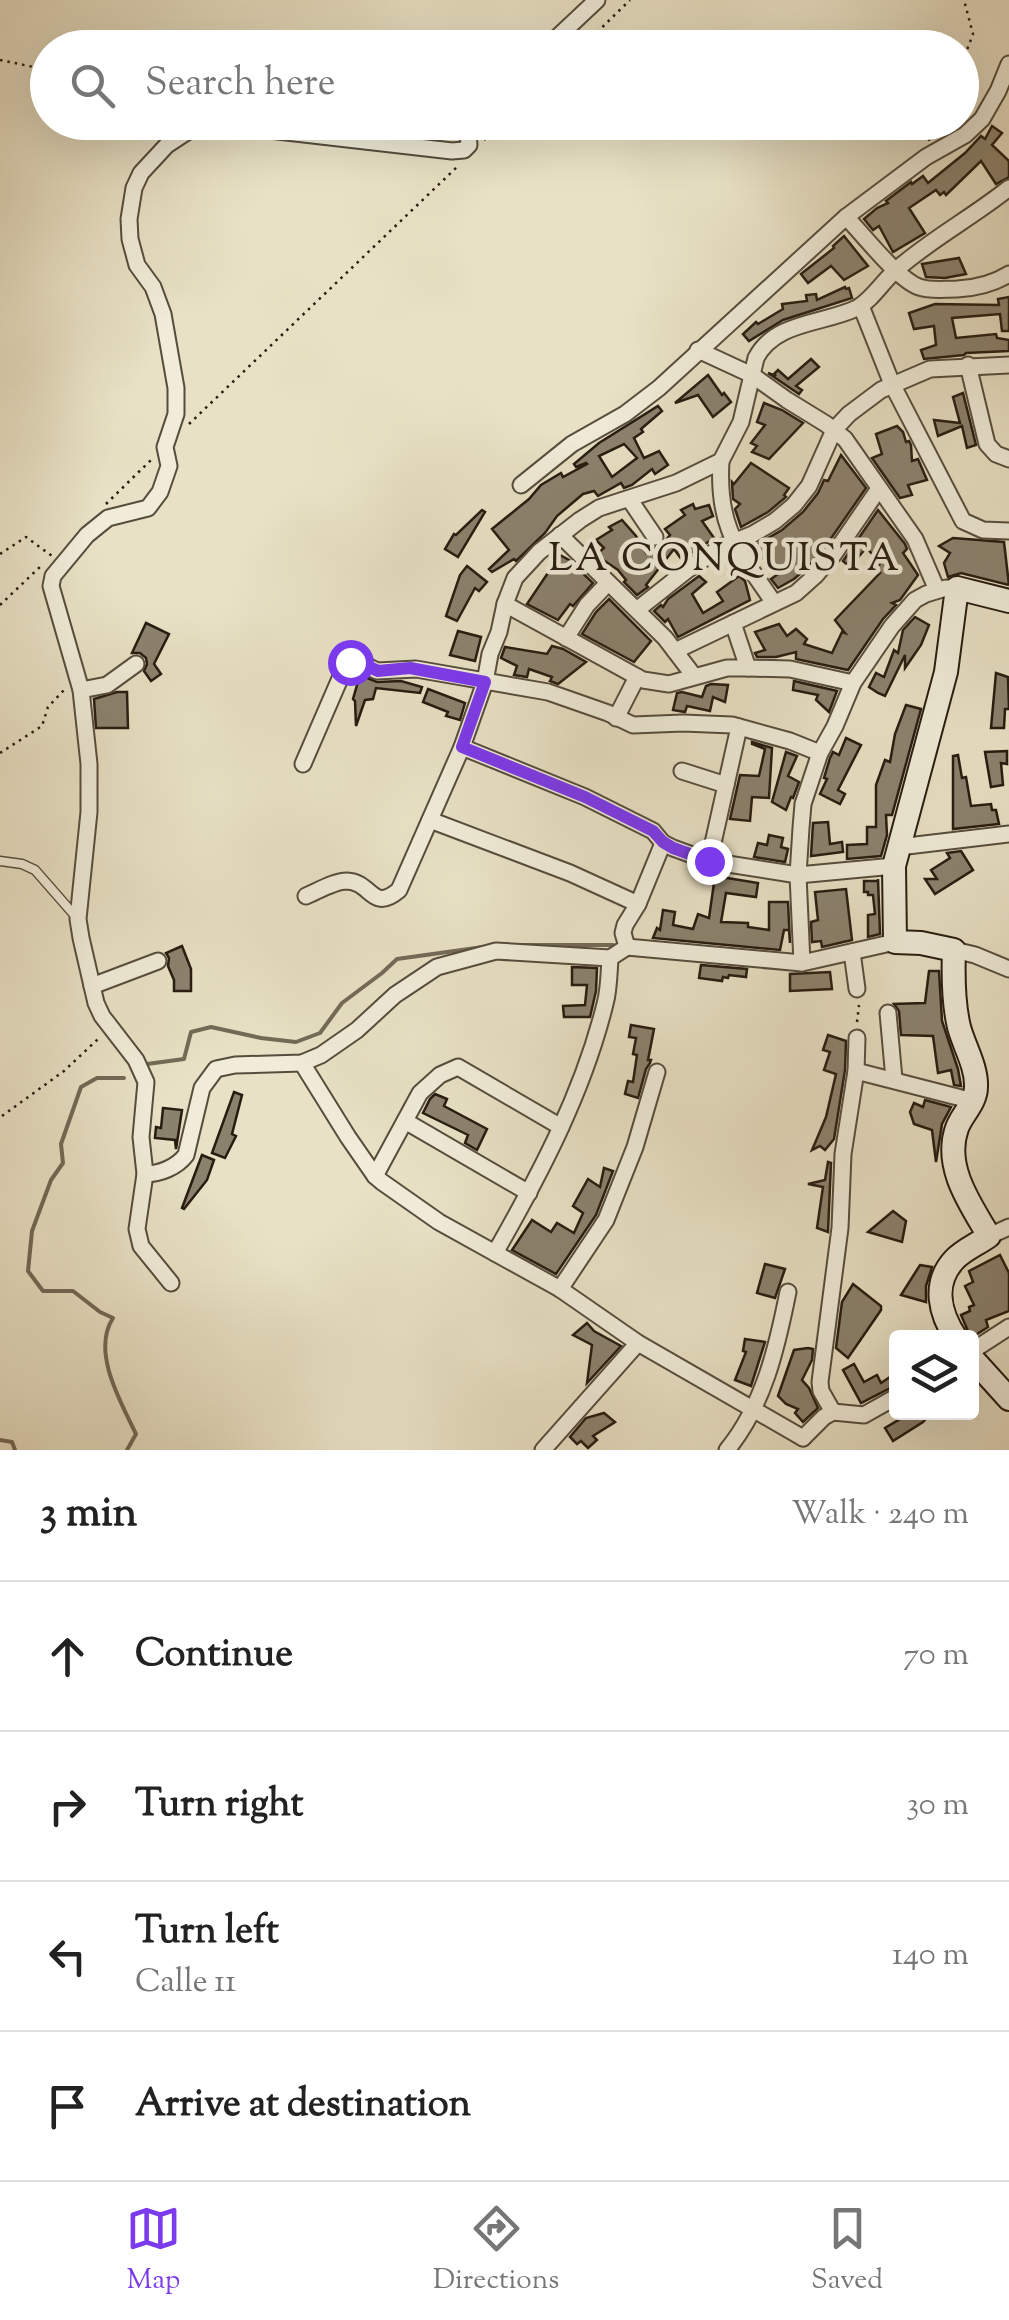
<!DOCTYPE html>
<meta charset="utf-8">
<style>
body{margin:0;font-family:"Sorts Mill Goudy",serif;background:#f2f2f2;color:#222}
.controls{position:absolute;right:30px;bottom:30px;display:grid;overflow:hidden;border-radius:10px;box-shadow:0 10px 40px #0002}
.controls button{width:90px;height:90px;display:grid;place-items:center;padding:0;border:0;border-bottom:2px solid #e0e0e0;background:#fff;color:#222;font:50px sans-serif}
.stop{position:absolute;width:30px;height:30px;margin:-22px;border:8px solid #7c3aed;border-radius:50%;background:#fff}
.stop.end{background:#7c3aed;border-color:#fff;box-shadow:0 2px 10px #0008}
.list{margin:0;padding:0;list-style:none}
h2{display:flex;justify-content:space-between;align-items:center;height:130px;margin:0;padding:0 40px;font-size:42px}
h2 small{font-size:32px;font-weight:400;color:#767676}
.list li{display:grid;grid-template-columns:65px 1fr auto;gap:30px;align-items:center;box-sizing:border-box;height:150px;padding:0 40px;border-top:2px solid #e0e0e0}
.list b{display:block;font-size:38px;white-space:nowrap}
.list p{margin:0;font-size:32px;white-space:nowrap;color:#767676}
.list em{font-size:32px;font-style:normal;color:#767676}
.icon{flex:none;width:55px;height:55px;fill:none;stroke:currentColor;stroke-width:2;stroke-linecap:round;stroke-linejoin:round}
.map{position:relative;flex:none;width:1009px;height:1450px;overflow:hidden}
.search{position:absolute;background:#fff;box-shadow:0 10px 40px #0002;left:30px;right:30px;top:30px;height:110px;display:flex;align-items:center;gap:25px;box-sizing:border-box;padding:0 35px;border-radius:55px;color:#767676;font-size:38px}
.sheet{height:730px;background:#fff}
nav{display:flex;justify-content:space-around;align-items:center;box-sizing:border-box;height:140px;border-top:2px solid #e0e0e0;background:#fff;font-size:28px;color:#767676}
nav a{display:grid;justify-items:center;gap:5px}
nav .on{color:#7c3aed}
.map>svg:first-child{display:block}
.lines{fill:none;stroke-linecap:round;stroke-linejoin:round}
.stream{stroke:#736a57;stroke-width:4}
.building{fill:#8b826e;stroke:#261c10;stroke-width:2.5;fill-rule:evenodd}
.lane-casing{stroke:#564d3d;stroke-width:11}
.street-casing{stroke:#564d3d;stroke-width:19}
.secondary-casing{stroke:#261c10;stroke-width:26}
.path{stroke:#261c10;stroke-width:2.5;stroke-dasharray:2.5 5;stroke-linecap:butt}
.lane{stroke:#f0ecd9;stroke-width:8}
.street{stroke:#f0ecd9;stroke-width:15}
.secondary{stroke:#f0ecd9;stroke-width:22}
.route{stroke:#7c3aed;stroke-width:12}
.labels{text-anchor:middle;stroke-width:9;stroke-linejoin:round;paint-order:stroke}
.neighbourhood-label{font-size:40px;letter-spacing:2.5px;fill:#261c10;stroke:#f0ecd9}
</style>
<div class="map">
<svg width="1009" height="1450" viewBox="0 0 1009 1450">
<rect width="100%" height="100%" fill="#e8e1c5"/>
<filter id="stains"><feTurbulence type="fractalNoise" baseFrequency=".002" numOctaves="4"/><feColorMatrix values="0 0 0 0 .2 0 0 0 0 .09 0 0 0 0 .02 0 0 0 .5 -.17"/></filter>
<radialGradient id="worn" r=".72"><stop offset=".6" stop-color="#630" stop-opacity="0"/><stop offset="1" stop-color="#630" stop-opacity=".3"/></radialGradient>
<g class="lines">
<g class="stream">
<path d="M503,945H613"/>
<path d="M147,1064L184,1059L191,1032L211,1027L261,1038L296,1042L320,1033L342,1003L382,973L397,959L483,947"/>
<path d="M124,1078H97L81,1087L61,1144L63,1163L51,1180L32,1231L28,1271L43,1291H73L100,1312L113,1318C91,1352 121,1402 136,1434L127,1450"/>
<path d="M0,1440L12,1442L15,1450"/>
</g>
</g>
<g class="building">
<path d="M992,126L1002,133L992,145L1009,161V177L996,184L981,161L946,195L944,192L940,195L936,190L909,208L925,233L893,252L879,226L873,230L864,219L877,208L888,203L886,201L911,182L912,184L923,176L928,183L965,153L981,136L985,139Z"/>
<path d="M844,236L868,266L844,280L831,266L808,283L801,274L834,248L833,246Z"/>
<path d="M959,258L966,274L945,278L926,277L922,264Z"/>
<path d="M845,287L846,289L849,288L852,298L783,320L749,341L743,334L756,322L758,324L783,309L782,304L807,301L806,295L816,294L817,300Z"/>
<path d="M1009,297V331H1002L1000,314L952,318L956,338L996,334L997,338L1009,340V351L966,353L964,355L924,359L921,350L936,345L934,326L914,329L909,313L935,304L999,305L998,299Z"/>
<path d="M811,359L819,367L796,386L802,390L799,394L768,373L776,376L774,374L778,370L788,379Z"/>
<path d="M708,375L722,395L724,393L731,402L713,417L698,395L675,403Z"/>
<path d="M963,393L976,445L967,448L962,426L938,436L934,420L960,423L953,397Z"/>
<path d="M764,403L782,410L803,423L769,459L752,452L757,446L751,443L765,425L757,422Z"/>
<path d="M658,406L662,411L641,429L643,432L634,438L644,458L659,451L668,465L655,474L652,469L632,485L624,488L621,483L598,496L594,491L583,494L557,516L545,533L516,561L514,559L492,572L489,569L509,550L492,529L529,499L541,485L561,473L563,477L587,464L586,463L576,467L574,464L599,443ZM624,444L637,458L612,477L599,456Z"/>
<path d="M897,426L903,432L906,442L909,441L911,445L912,461L918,459L927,480L908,485L912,495L900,498L872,458L882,454L876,434Z"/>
<path d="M841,455L866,488L825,547L807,568L794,579L778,588L771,579L781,572L752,550L757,546L756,545L782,530L803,512L818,493L824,480L828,481Z"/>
<path d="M751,463L789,488L784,495L786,497L768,512L741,527L735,509L740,504L733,499L732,482L734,484Z"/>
<path d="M693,504L695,509L709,505L713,516L702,521L714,538L682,560L674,549L646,585L648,587L637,595L624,582L626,580L618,570L596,555L604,548L596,540L612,530L609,527L622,520L636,536L646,553L652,548L660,547L670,535L665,529L685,515L681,510Z"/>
<path d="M482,510L485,512L458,557L445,549L454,534L456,535Z"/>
<path d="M878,510L905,544L907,549L903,553L918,575L900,600L892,603L896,605L883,619L848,670L796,659V652L776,657H757L755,653L765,650L755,632L779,624L787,636L796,629L807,639L804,644L832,653L842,632L845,633L835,620L880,573L875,570L881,562L866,548L850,567L843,561Z"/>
<path d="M953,538L1004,542L1009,585L961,573L948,577L944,563L950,553L939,546Z"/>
<path d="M560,555L569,560L593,583L573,606L570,604L558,620L527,604Z"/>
<path d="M467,566L487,582L479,591L475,588L457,621L446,616L460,575Z"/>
<path d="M699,576L706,582L692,594L703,613L723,601L717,592L739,576L745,581L750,600L678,637L668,619L665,622L654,611L661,605L663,607L668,599Z"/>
<path d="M609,599L651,641L634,662L582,634L596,612Z"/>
<path d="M915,617L929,625L921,645L905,668V655L885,696L878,693L869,687L876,673L884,677L894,650L898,653L903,630Z"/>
<path d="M146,623L169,634L154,664L161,674L151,681L144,671L147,664L146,658L140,653H132Z"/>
<path d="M458,631L481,637L475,661L450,655Z"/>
<path d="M552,646L563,649L586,662L558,684L550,681L552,677L529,669L527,677L514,675L517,666L501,658L505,647L547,654Z"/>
<path d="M996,673L1008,677L1009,709H1005L1004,728H991Z"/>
<path d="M360,675L377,682L401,681L422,687L420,693L376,688L373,699L365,700L356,726L355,701L353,699Z"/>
<path d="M794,681L837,691L829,712L816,700L818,695L793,690Z"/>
<path d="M711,684L728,685L725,702L713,697L710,711L687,706L685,712L673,710L677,693L682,692L702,697L706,686Z"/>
<path d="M428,689L465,703L460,720L446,716L448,712L423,702Z"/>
<path d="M117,692H127L128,728H96L94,699Z"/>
<path d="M906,705L921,709L892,815H886L887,835L881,856L847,859V845L867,844V827H876V785L885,760L890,762L895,734Z"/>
<path d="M846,738L861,745L838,790L845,794L840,804L820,794L827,779L824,778L830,758L833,752L839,755Z"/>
<path d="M752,742L772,748L769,798L752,797L750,821L730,819L740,775L759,776L765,749L752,744Z"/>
<path d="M1007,751V764L1001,763L1003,785L991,787L985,752Z"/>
<path d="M786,752L797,756L788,776L799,782L793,798L791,797L786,810L772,802Z"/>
<path d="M958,755L962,778L966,777L971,806L991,804L992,810H996L999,824L953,829V756Z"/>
<path d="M828,822L830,844L842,842L843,852L811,856L813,823Z"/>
<path d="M769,835L783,838L781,847L788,849L785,862L754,857L758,843L767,845Z"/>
<path d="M961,851L973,870L935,894L925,879H937L931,870L950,858L947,853Z"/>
<path d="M715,876L758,883L756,897L726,893L721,922L748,923V927L769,930V902H788L790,943L789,930H784L780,950L653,938L657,928L660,930L663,910L675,912L673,925L693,929L698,914L709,918Z"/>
<path d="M878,879L880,934L868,937V915L875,914L873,895H868V892H864V881H878Z"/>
<path d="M846,889L852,940L822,947L821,941L812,942L811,922L818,920L815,892Z"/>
<path d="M182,946L191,969V991H174V980L168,966L169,958L166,953Z"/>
<path d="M701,965L747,969L746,977L729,975L728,978L723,977L722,981L699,978Z"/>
<path d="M572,967L597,968L596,991L590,1017H564L563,1006L585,1005L587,985H572Z"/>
<path d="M929,971H939L942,1021L958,1069L961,1086L954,1085L951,1070L938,1073L933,1036L901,1035L899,1011L894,1004L925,1003Z"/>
<path d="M830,972L832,989L790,991V974Z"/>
<path d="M631,1025L654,1029L648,1060H651L650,1063L646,1069L638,1098L625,1094L628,1081L633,1082L637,1055L633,1054L636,1038L629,1037Z"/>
<path d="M828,1035L846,1041L845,1070L834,1139L825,1150L820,1146L812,1150L826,1117L836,1074L824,1070L830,1052L823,1050Z"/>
<path d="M234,1092L242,1095L232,1134L236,1136L225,1158L212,1153Z"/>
<path d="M435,1094L447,1099L444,1106L487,1129L477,1150L465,1143L468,1135L423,1113L430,1099Z"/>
<path d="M925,1100L951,1107L942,1124L936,1162L932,1130L914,1124L910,1112L914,1103L923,1107Z"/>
<path d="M163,1108L182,1110L176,1149L175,1140L155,1138L156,1127L161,1128Z"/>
<path d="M202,1155L214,1160L207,1180L184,1209L182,1208Z"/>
<path d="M828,1162L831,1163L828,1232L817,1228L823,1187L808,1184L825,1180Z"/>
<path d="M604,1168L613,1171L596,1215L556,1274L512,1250L532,1220L551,1232L557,1223L574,1233L583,1213L573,1206L588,1179L600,1187Z"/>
<path d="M893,1211L906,1221L902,1242L868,1232Z"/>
<path d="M1000,1255L1009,1273V1311L986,1320L988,1327L971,1338L961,1315L970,1311L969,1307L974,1305L965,1286L973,1282L969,1271Z"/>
<path d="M765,1264L785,1269L775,1298L757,1293Z"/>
<path d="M920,1265L932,1267L926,1286V1302L901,1295Z"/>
<path d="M853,1284L881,1306V1310L848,1358L836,1348L842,1302Z"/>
<path d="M587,1323L594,1331L621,1346L587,1383L592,1345L573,1335Z"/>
<path d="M745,1339L765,1342L751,1386L735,1380L746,1352L743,1351Z"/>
<path d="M808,1348L813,1349L812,1360L802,1380L809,1388L818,1408L803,1422L795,1413L798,1409L786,1404L778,1396L794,1350Z"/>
<path d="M854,1364L864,1382L877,1375L881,1383L896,1373V1385L861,1403L843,1370Z"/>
<path d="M912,1412H932L923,1422L893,1441L885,1428Z"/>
<path d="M604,1413L615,1422L593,1436L597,1440L588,1448L581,1441L577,1444L570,1437L586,1418Z"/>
</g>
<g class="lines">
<defs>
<path id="lane" d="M0,861L22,864L35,870L77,918"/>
<g id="street">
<path d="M546,48L597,0"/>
<path d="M255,122L269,130L452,151L464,150L469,145L467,122"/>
<path d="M846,217C863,234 897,279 919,287C930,291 945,289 957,289C976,288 993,284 1009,274"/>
<path d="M861,306L892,384L963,521L983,530L1009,531"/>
<path d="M698,350L752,375L787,400L826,424L845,439L915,539L937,590"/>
<path d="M968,365L987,444L996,454L1009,459"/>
<path d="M721,461C717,528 738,550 774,603"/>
<path d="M521,485L572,444L625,414L659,388L846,217L926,157L965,135L982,119L998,91L1009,64"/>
<path d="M630,500L655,537"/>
<path d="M560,535L665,638L694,676"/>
<path d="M638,609L686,571L721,547L753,534L775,521L794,505L809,486L834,430L849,414L881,390L930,369L1009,365"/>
<path d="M733,623L748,668"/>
<path d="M566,638L587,605L608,583"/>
<path d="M675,651L796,593L815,576L834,554L878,490"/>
<path d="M853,683L790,669L748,668H727L669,684L643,680L505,604L515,578L539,552L580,520L599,508L676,483L721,461L741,422L756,358C775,321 824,324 857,308C872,300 883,281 896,270C931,239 973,217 1009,188"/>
<path d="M81,690L107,685L136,664"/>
<path d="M616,718L637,677"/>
<path d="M462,747L585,797L653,831L663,843L673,848L709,861L798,875L894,866"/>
<path d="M303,764L345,667L351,662L357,661L377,671L416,669L548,692L608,713L633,725L683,723L732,725L790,741L820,753"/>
<path d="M682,771L726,785"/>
<path d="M430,820L570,873L638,904"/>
<path d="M899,847L1009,834"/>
<path d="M709,861L739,727"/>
<path d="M306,896C318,891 334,881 347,881C372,882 372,913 399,890L462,747L485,682L490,654L499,632L505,604"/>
<path d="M627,947L623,933L625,925L638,904L663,843"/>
<path d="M954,950L975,955L1009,969"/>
<path d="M852,952L857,989"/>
<path d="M802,963L798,875L801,828L803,804L820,753L835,726L853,683L892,626L915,600L926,594L946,588H957"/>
<path d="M92,986L158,961"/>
<path d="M888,1013L894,1079"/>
<path d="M302,1063L348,1137L375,1176L382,1182L439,1222L560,1289L638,1343L803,1438"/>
<path d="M856,1071L973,1101"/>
<path d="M405,1121L529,1193"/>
<path d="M145,1174C160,1174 177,1167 186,1155L202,1088L216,1069L235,1065L302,1063L321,1055L357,1030L395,995L437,967L496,951L610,958L627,947L802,963L895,942"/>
<path d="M375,1176L420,1093L440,1075L458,1067L561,1127"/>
<path d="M989,1236L1009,1227"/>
<path d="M495,1253C540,1174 583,1093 605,1004C609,990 609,973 610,958"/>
<path d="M171,1283L141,1246L137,1229L145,1174L141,1137L146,1082L136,1060L102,1016L96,1003L81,938L78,919L89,812V764L81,690L51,586L53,576L87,535L108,518L148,508L160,492L169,466L165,447L176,414V388L163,314L153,287L137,265L130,239L129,219L134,188L141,173L167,145L202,122"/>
<path d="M560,1289L606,1220L635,1147L657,1072"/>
<path d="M972,1351L1009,1327"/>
<path d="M833,1412L821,1391L820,1382L840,1228L843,1154L856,1071L857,1038"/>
<path d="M803,1438L824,1417L833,1412L864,1415L896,1397"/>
<path d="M543,1450L638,1343"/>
<path d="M727,1450C764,1405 777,1347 788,1292"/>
</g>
<g id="secondary">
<path d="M956,1338C940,1314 932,1284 954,1260C963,1250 978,1244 989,1236C971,1205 943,1167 957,1128C962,1114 976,1103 976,1087C977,1067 964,1046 959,1027C953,1002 953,976 954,950L921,943L895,942L894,866L946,672L957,588L1009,601"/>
<path d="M972,1358L1009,1399"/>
</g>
</defs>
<use href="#lane" class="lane-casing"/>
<use href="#street" class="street-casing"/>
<use href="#secondary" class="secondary-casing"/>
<g class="path">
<path d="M581,48L630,0"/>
<path d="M0,60L48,70"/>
<path d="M962,63L973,34L964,0"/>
<path d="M146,122L156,133"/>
<path d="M484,140L503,122"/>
<path d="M929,141L930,130L938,122"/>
<path d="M189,424L457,167"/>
<path d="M106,504L154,457"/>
<path d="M0,554L26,537L52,556"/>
<path d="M0,605L42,565"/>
<path d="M0,753L42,726L48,707L64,690"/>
<path d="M857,1022L859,1005"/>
<path d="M2,1116L64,1071L98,1039"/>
</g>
<use href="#lane" class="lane"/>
<use href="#street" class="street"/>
<use href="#secondary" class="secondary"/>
</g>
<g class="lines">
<path class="route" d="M350,662L357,661L378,671L410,668L485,682L462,747L585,797L653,831L663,842L673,848L709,861"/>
</g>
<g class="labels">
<g class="neighbourhood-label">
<text x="725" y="570">LA CONQUISTA</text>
</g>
</g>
<rect width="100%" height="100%" filter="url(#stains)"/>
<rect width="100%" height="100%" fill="url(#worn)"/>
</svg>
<div class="controls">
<button><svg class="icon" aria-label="layers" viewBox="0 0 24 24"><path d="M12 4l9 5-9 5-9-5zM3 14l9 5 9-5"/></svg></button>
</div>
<div class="stop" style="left:350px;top:662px"></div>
<div class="stop end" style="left:709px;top:861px"></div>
<div class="search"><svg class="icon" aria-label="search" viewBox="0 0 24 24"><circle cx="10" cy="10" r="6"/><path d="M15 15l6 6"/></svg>Search here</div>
</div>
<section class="sheet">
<h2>3 min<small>Walk · 240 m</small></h2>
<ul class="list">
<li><svg class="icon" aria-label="ahead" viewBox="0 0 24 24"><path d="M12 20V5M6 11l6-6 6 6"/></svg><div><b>Continue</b></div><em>70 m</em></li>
<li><svg class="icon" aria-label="right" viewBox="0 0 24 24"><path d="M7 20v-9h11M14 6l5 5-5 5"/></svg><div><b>Turn right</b></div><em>30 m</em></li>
<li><svg class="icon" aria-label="left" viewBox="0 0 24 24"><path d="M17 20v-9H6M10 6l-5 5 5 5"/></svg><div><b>Turn left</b><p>Calle 11</p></div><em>140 m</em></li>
<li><svg class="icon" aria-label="arrive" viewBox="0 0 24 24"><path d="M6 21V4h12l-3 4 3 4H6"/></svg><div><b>Arrive at destination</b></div></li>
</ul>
</section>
<nav>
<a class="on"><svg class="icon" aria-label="map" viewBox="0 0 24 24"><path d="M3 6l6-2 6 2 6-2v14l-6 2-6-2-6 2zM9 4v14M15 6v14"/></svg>Map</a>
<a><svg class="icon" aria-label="directions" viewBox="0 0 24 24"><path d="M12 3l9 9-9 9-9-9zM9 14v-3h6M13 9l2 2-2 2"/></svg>Directions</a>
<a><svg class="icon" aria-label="saved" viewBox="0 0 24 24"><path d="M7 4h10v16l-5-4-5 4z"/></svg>Saved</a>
</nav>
